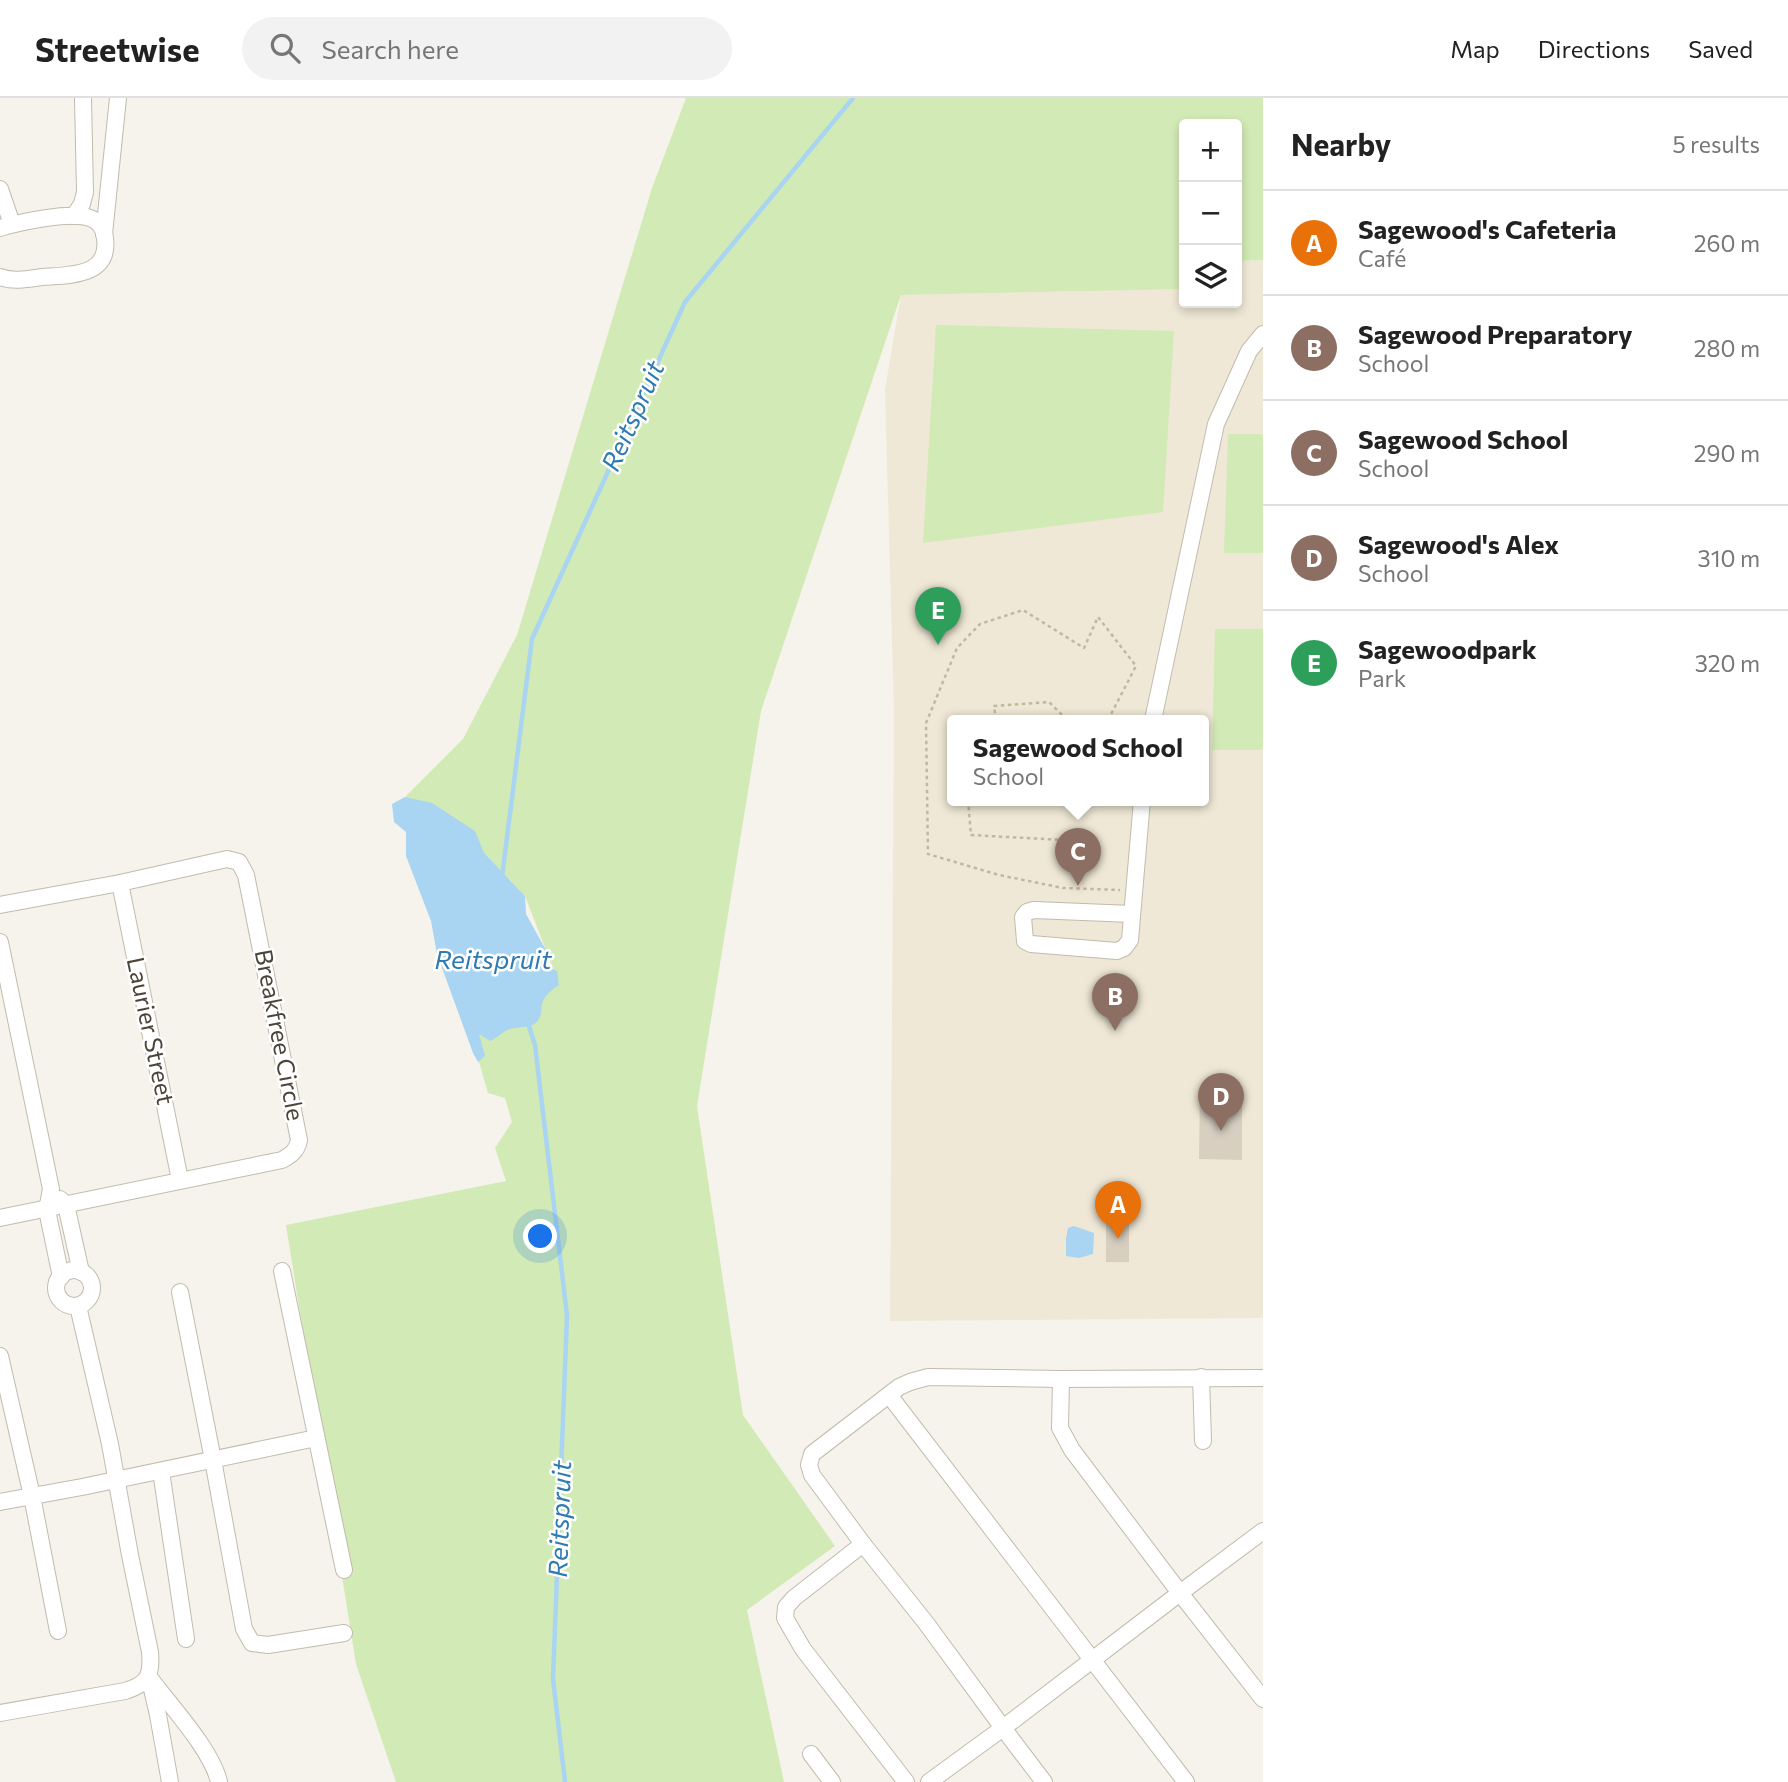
<!DOCTYPE html>
<meta charset="utf-8">
<style>
body{margin:0;font-family:Commissioner,sans-serif;background:#f2f2f2;color:#222}
.controls{position:absolute;right:21px;top:21px;display:grid;overflow:hidden;border-radius:7px;box-shadow:0 4px 10px #0003}
.controls button{width:63px;height:63px;display:grid;place-items:center;padding:0;border:0;border-bottom:2px solid #e0e0e0;background:#fff;color:#222;font:35px sans-serif}
.you{position:absolute;left:541px;top:1139px;width:24px;height:24px;margin:-18px;border:5px solid #fff;border-radius:50%;background:#1a73e8;box-shadow:0 0 0 10px #1a73e833}
.badge{display:grid;place-items:center;width:46px;height:46px;border-radius:50%;background:#fc3f1d;color:#fff;font-size:23px;font-weight:700}
.pin{position:absolute;translate:-50% -58px;filter:drop-shadow(0 2px 4px #0008)}
.pin::after{content:'';position:absolute;top:37px;width:24px;height:21px;background:inherit;clip-path:polygon(0 0,100% 0,50% 100%)}
.popup{position:absolute;left:947px;top:617px;width:262px;height:91px;box-sizing:border-box;display:grid;place-content:center;border-radius:7px;background:#fff;filter:drop-shadow(0 2px 5px #0005);font-size:23px;white-space:nowrap;color:#767676}
.popup b{font-size:26px;color:#222}
.popup::after{content:'';position:absolute;left:50%;top:100%;margin-left:-14px;border:14px solid transparent;border-top-color:#fff}
.list{margin:0;padding:0;list-style:none}
h2{display:flex;justify-content:space-between;align-items:center;height:91px;margin:0;padding:0 28px;font-size:30px}
h2 small{font-size:23px;font-weight:400;color:#767676}
.list li{display:grid;grid-template-columns:46px 1fr auto;gap:21px;align-items:center;box-sizing:border-box;height:105px;padding:0 28px;border-top:2px solid #e0e0e0}
.list b{display:block;font-size:26px;white-space:nowrap}
.list p{margin:0;font-size:23px;white-space:nowrap;color:#767676}
.list em{font-size:23px;font-style:normal;color:#767676}
.icon{flex:none;width:38px;height:38px;fill:none;stroke:currentColor;stroke-width:2;stroke-linecap:round;stroke-linejoin:round}
.map{position:relative;flex:none;width:1263px;height:1684px;overflow:hidden}
header{display:flex;align-items:center;gap:42px;box-sizing:border-box;height:98px;padding:0 35px;background:#fff;border-bottom:2px solid #e0e0e0}
header strong{font-size:33px}
nav{display:flex;gap:38px;margin-inline-start:auto;font-size:24px}
.search{width:490px;height:63px;background:#f2f2f2;display:flex;align-items:center;gap:18px;box-sizing:border-box;padding:0 24px;border-radius:38px;color:#767676;font-size:26px}
main{display:flex}
aside{flex:1;background:#fff}
.map>svg:first-child{display:block}
.education{fill:#efe8d6;fill-rule:evenodd}
.green{fill:#d2eab5}
.water{fill:#a9d4f2}
.lines{fill:none;stroke-linecap:round;stroke-linejoin:round}
.stream{stroke:#a9d4f2;stroke-width:4.5}
.building{fill:#d8cfc1}
.minor-casing{stroke:#c2bbae;stroke-width:18}
.path{stroke:#c4b79f;stroke-width:2.5;stroke-dasharray:3.5 3.5;stroke-linecap:butt}
.minor{stroke:#fff;stroke-width:16}
.labels{text-anchor:middle;stroke-width:5;stroke-linejoin:round;paint-order:stroke}
.street-label{font-size:24px;fill:#4b4439;stroke:#fff}
.water-label{font-size:26px;font-style:italic;fill:#2e7ab2;stroke:#fff}
</style>
<header>
<strong>Streetwise</strong>
<div class="search"><svg class="icon" aria-label="search" viewBox="0 0 24 24"><circle cx="10" cy="10" r="6"/><path d="M15 15l6 6"/></svg>Search here</div>
<nav><a>Map</a><a>Directions</a><a>Saved</a></nav>
</header>
<main>
<div class="map">
<svg width="1263" height="1684" viewBox="0 0 1263 1684">
<rect width="100%" height="100%" fill="#f6f3ec"/>
<path class="education" d="M1263,162V1220L890,1223L894,616L885,292L901,197L1184,191V205H1237V163ZM952,622H1204V702H952Z"/>
<g class="green">
<path d="M686,0H1263V162L1237,163V26H1184V191L901,197L761,613L697,1008L743,1317L835,1448L747,1512L784,1684H396L356,1566L286,1127L506,1083L495,1050L512,1024L505,1000L488,995L479,964V935L559,886L525,798L509,781L405,699L463,641L517,537L652,90Z"/>
<path d="M936,227L1174,233L1163,414L923,445Z"/>
<path d="M1228,336H1263V455H1224Z"/>
<path d="M1215,531H1263V652H1212Z"/>
</g>
<g class="water">
<path d="M405,699L432,705L475,733L484,755L525,798L526,816L546,852L545,868L557,873L559,887C553,891 546,896 543,903C540,910 543,917 537,924C529,931 519,928 510,931C503,933 497,940 490,943L479,936L485,958L478,964L473,955L437,856L431,823L406,758V734L394,724L392,706Z"/>
<path d="M1074,1128L1094,1135L1093,1156L1079,1160L1066,1158V1141L1068,1130Z"/>
</g>
<g class="lines">
<g class="stream">
<path d="M502,779L532,541L685,204L853,0"/>
<path d="M527,922L535,947L567,1217L553,1581L565,1684"/>
</g>
</g>
<g class="building">
<path d="M1200,989H1242V1062L1199,1061Z"/>
<rect x="1106" y="1118" width="23" height="46"/>
</g>
<g class="lines">
<defs>
<g id="minor">
<path d="M0,91L12,126"/>
<path d="M74,118L82,106L85,94L83,0"/>
<path d="M0,130C20,124 71,113 90,120C99,123 104,131 105,140C110,179 69,177 42,179C28,181 13,184 0,179"/>
<path d="M104,136L118,0"/>
<path d="M1153,622L1216,326L1249,253L1263,236"/>
<path d="M120,785L180,1082"/>
<path d="M0,807L120,785L227,761L239,764L246,777L299,1042C297,1053 291,1057 282,1062L0,1120"/>
<path d="M1132,816L1034,812L1027,814L1023,819L1025,843L1031,846L1117,853L1124,850L1130,842L1142,702"/>
<path d="M0,844L51,1091L47,1112L61,1179"/>
<path d="M60,1101L66,1107L81,1174"/>
<circle cx="74" cy="1190" r="18"/>
<path d="M282,1173L344,1472"/>
<path d="M180,1194L213,1362L244,1531L252,1545L268,1547L344,1535"/>
<path d="M0,1258L32,1398L58,1533"/>
<path d="M1201,1279L1203,1343"/>
<path d="M1061,1281L1060,1330L1072,1352L1180,1495L1263,1601"/>
<path d="M889,1297L1186,1684"/>
<path d="M161,1373L186,1541"/>
<path d="M0,1404L82,1389L316,1340"/>
<path d="M863,1446L794,1500L786,1509L785,1520L803,1551L906,1684"/>
<path d="M149,1579C169,1606 212,1652 219,1684"/>
<path d="M151,1587L158,1617L170,1684"/>
<path d="M0,1615L125,1593C148,1586 152,1578 150,1554L130,1457L110,1346L78,1208"/>
<path d="M811,1656L832,1684"/>
<path d="M929,1684L1003,1630L1180,1495L1263,1433"/>
<path d="M1044,1684L1003,1630L926,1525L863,1446L812,1377L809,1367L812,1356L899,1289L910,1284L928,1279L1061,1281L1263,1280"/>
</g>
</defs>
<use href="#minor" class="minor-casing"/>
<g class="path">
<path d="M996,622L994,608L1049,604L1067,622"/>
<path d="M1108,622L1136,568L1098,519L1084,550L1023,512L980,526L957,550L926,625L928,756L999,777L1063,790L1120,792"/>
<path d="M968,702L971,737L1063,742"/>
</g>
<use href="#minor" class="minor"/>
</g>
<g class="labels">
<g class="street-label">
<text transform="translate(150 933) rotate(78)" y="8">Laurier Street</text>
<text transform="translate(279 937) rotate(79)" y="8">Breakfree Circle</text>
</g>
<g class="water-label">
<text transform="translate(633 318) rotate(-66)" y="9">Reitspruit</text>
<text x="493" y="871">Reitspruit</text>
<text transform="translate(560 1421) rotate(-88)" y="9">Reitspruit</text>
</g>
</g>
</svg>
<div class="controls">
<button>+</button>
<button>−</button>
<button><svg class="icon" aria-label="layers" viewBox="0 0 24 24"><path d="M12 4l9 5-9 5-9-5zM3 14l9 5 9-5"/></svg></button>
</div>
<div class="you"></div>
<div class="pin badge" style="left:1118px;top:1141px;background:#e8710a">A</div>
<div class="pin badge" style="left:1115px;top:933px;background:#8d6e63">B</div>
<div class="pin badge" style="left:1078px;top:788px;background:#8d6e63">C</div>
<div class="popup"><b>Sagewood School</b>School</div>
<div class="pin badge" style="left:1221px;top:1033px;background:#8d6e63">D</div>
<div class="pin badge" style="left:938px;top:547px;background:#2e9e5b">E</div>
</div>
<aside>
<h2>Nearby<small>5 results</small></h2>
<ul class="list">
<li><span class="badge" style="background:#e8710a">A</span><div><b>Sagewood's Cafeteria</b><p>Café</p></div><em>260 m</em></li>
<li><span class="badge" style="background:#8d6e63">B</span><div><b>Sagewood Preparatory</b><p>School</p></div><em>280 m</em></li>
<li><span class="badge" style="background:#8d6e63">C</span><div><b>Sagewood School</b><p>School</p></div><em>290 m</em></li>
<li><span class="badge" style="background:#8d6e63">D</span><div><b>Sagewood's Alex</b><p>School</p></div><em>310 m</em></li>
<li><span class="badge" style="background:#2e9e5b">E</span><div><b>Sagewoodpark</b><p>Park</p></div><em>320 m</em></li>
</ul>
</aside>
</main>
